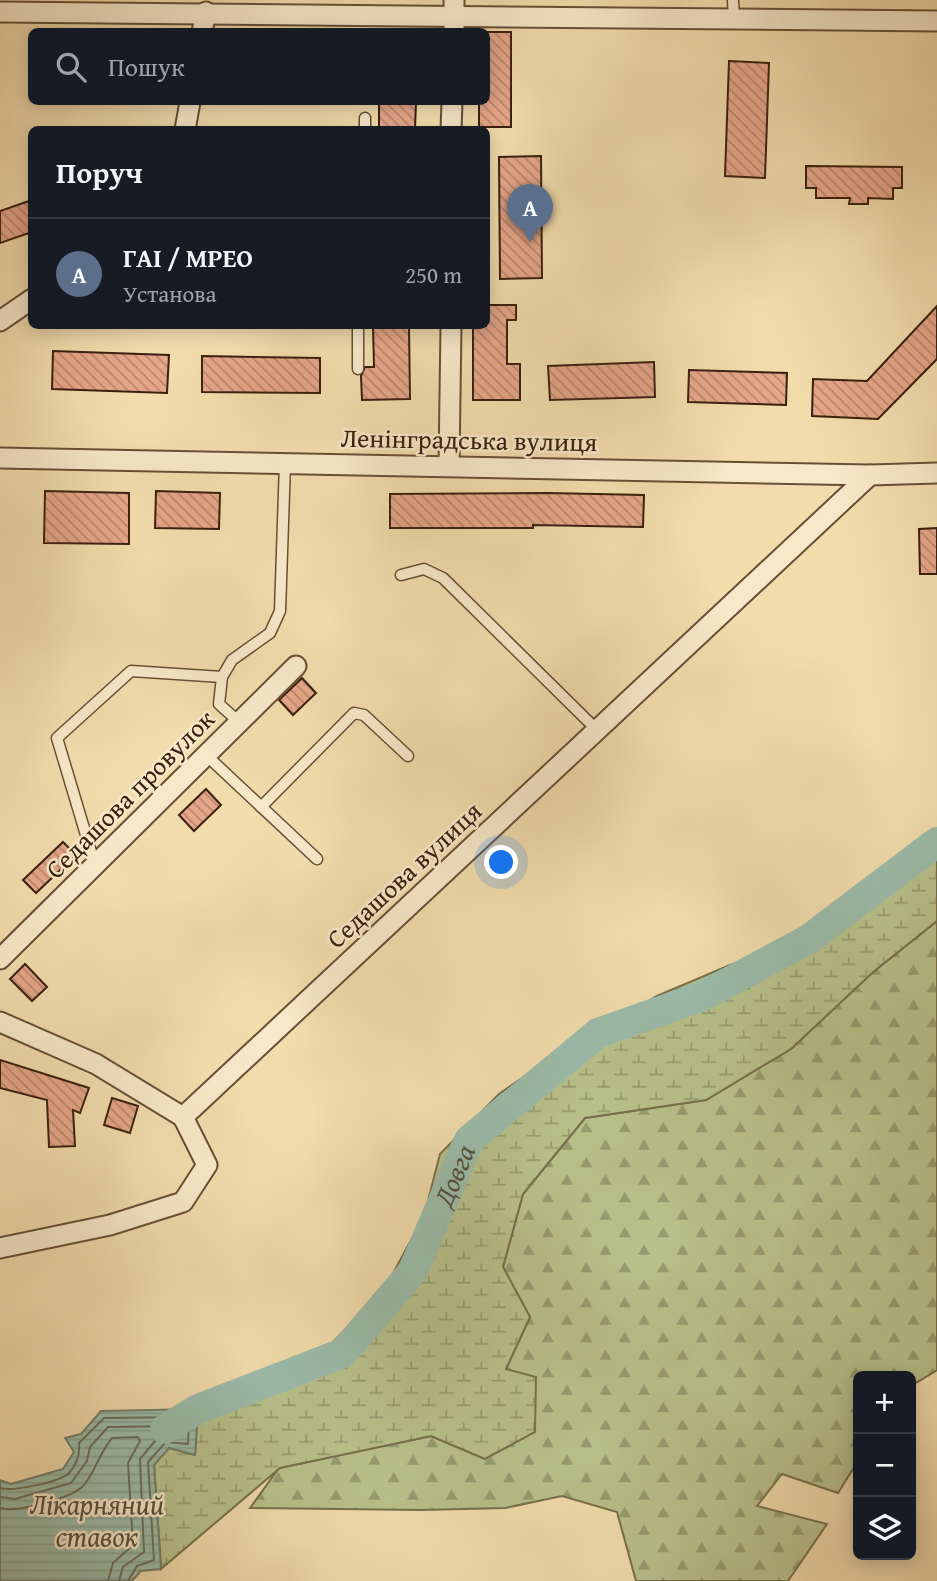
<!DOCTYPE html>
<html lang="uk">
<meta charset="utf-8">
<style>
body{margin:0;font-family:"Gentium Book Plus",serif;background:#242831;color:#f1f3f6}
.controls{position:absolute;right:21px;bottom:21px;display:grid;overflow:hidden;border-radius:10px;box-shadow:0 4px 18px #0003}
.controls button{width:63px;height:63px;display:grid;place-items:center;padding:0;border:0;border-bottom:2px solid #363941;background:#171b24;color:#f1f3f6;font:35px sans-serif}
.you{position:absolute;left:502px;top:863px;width:24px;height:24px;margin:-18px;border:5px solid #fff;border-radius:50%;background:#1a73e8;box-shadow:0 0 0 10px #1a73e833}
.badge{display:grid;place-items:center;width:46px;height:46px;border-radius:50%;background:#c59692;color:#fff;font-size:23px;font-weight:700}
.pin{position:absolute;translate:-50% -58px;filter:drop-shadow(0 2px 4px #0008)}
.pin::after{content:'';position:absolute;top:37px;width:24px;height:21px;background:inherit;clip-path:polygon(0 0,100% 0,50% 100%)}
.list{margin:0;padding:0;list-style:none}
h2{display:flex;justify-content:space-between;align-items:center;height:91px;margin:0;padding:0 28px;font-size:30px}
h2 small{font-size:23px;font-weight:400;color:#9ea1a6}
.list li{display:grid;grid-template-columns:46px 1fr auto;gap:21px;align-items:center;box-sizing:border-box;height:112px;padding:0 28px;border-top:2px solid #363941}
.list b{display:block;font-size:26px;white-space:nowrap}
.list p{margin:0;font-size:23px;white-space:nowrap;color:#9ea1a6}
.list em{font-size:23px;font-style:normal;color:#9ea1a6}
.icon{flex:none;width:38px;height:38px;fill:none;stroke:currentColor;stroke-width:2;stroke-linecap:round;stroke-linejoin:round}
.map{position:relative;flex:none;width:937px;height:1581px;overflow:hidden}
.search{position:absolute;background:#171b24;box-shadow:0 4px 18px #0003;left:28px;top:28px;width:462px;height:77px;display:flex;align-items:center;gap:18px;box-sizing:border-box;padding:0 24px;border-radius:10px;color:#9ea1a6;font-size:26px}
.panel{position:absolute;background:#171b24;box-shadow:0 4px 18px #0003;left:28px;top:126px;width:462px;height:203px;border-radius:10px}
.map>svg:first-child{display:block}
.forest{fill:url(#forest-firs);stroke:#78704d;stroke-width:2}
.wetland{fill:url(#wetland-marsh);stroke:#78704d;stroke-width:2}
.water{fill:url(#water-rules);stroke:#747e6c;stroke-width:2}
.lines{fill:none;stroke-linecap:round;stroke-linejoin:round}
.shore{stroke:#6a6e5c;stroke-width:2}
.river{stroke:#9bbcaa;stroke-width:30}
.building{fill:url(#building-back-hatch);stroke:#39200f;stroke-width:2}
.lane-casing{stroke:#674f36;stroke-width:13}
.street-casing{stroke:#674f36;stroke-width:23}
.lane{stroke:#f7e8c9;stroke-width:10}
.street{stroke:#f7e8c9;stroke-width:19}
.labels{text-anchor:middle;stroke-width:5;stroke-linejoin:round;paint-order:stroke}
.street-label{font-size:26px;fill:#39200f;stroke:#f7e8c9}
.water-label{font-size:28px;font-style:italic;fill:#564f3e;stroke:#f7e8c9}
</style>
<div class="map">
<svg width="937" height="1581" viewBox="0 0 937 1581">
<defs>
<pattern id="forest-firs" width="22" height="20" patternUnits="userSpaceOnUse" patternTransform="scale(1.75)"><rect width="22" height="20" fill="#b8c18b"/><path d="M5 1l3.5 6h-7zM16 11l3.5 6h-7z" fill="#979c70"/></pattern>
<pattern id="wetland-marsh" width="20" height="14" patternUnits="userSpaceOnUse" patternTransform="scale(1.75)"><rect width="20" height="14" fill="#b8c18b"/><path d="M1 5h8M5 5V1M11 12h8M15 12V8" fill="none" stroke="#979c70"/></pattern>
<pattern id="water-rules" width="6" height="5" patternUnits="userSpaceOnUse" patternTransform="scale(1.75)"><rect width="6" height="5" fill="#9bbcaa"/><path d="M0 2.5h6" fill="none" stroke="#86a191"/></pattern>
<pattern id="building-back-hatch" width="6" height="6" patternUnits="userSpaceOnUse" patternTransform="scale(1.75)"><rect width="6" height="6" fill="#e6a689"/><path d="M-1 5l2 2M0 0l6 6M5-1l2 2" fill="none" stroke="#bb876e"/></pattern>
</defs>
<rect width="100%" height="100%" fill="#f2dcac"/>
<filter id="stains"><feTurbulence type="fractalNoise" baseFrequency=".00286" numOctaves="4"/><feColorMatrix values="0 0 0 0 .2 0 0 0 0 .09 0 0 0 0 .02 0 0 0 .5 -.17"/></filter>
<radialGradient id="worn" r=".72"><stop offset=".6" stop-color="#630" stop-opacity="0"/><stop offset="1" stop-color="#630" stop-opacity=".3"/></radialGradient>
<path class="forest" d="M937,921V1370L911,1386V1376H858V1461L838,1493L782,1474L757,1506L827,1524L788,1581H636L617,1512L562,1496L505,1508L421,1510L250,1508L279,1468L431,1436L485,1459L506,1369L530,1317L503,1267L523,1194L585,1118L706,1100L791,1049L872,973Z"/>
<path class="wetland" d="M937,829V921L872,973L791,1049L706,1100L585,1118L523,1194L503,1267L530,1317L506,1369L536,1377L535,1432L485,1459L431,1436L280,1468L161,1569L154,1464L169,1448L195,1455L198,1409L332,1343L384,1290L424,1216L440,1154L499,1094L539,1066L657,996L730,965L809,939L897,857Z"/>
<path class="water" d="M198,1409L195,1455L169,1448L154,1465L161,1569L141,1571L132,1581H0V1480L11,1484L63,1469L74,1452L65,1438L81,1434L101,1411Z"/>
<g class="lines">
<g class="shore">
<path d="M0,1488C12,1492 60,1482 69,1473C78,1463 80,1454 79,1443L104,1418L189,1417L188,1444L166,1442L148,1462L154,1560L137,1566L128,1581"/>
<path d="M0,1497L15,1499L71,1483L87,1461L90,1447L108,1427L180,1426V1433L160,1435L140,1459L144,1552L123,1567L119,1581"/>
<path d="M0,1508C16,1513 73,1498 84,1485C96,1470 100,1452 112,1438L138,1437L140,1441L128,1463L133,1545L113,1563L108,1581"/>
</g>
<path class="river" id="s1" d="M165,1429L198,1409L343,1353L413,1271L469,1140L598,1033L703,996L809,939L937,842"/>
</g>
<g class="building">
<path d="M486,32H511V127H479V102H486Z"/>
<path d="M729,61L769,63L765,178L725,176Z"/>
<path d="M379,102H416L415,129L379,128Z"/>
<path d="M541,156L542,278L500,279L499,157Z"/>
<path d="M806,166L902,167V188H893V199L868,198V204H849L850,198H816V188H806Z"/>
<path d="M32,200V232L0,243V211Z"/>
<path d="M486,305H516V320H507V364H520V400H473V326H486Z"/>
<path d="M937,306V359L878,419L812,416L813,379L867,381Z"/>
<path d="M373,326H409L410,399L362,400L361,376L365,367H374Z"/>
<path d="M53,351L169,355L167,393L52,389Z"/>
<path d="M202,356L320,358V393L202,392Z"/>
<path d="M654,362L655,397L550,400L548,366Z"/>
<path d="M689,370L787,373L786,405L688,402Z"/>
<path d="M45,491L129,493V544L44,543Z"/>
<path d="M156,491L220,493L219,529L155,528Z"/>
<path d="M548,493L644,495L643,527L533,525V528H390V494Z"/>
<path d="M937,528V574H920L919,529Z"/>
<path d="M302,678L316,693L293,715L279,700Z"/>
<path d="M206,789L221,805L194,831L179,815Z"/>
<path d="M63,842L76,855L36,893L23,880Z"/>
<path d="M25,964L47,987L32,1001L10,979Z"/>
<path d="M0,1060L89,1088L80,1113L73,1110L75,1146L49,1147L47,1100L0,1088Z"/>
<path d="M112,1098L138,1106L130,1133L104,1125Z"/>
</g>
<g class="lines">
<defs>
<g id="lane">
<path d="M733,0L734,20"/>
<path d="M365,130V118"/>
<path d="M358,369V326"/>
<path d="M401,575L424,569L443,578L597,730"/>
<path d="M239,722L219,704L222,677L232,660L270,633L280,611L285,463"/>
<path d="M206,755L317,859"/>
<path d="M261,807L354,713L364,715L408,756"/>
<path d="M95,865L57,738L131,671L222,677"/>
</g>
<g id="street">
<path d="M0,12L937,21"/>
<path d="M202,32L206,12"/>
<path d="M454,32V0"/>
<path d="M185,130L190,102"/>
<path d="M451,130L452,102"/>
<path d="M0,321L32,299"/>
<path d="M0,458L870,475L937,473"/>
<path d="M449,464L451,326"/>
<path d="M0,959L296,666"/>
<path d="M0,1022L96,1064L183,1117"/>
<path d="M0,1248L110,1225L183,1202L207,1165L183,1117L870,475"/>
</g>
</defs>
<use href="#lane" class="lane-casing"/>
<use href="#street" class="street-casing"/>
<use href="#lane" class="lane"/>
<use href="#street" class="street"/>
</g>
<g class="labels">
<g class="street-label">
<text transform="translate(469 440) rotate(1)" y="9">Ленінградська вулиця</text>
<text transform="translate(130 794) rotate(-45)" y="9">Седашова провулок</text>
<text transform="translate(404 875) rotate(-43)" y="9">Седашова вулиця</text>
</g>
<g class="water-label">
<text dy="10" stroke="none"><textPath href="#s1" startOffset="406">Довга</textPath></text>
<text x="97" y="1514">Лікарняний<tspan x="97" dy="32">ставок</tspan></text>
</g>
</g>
<rect width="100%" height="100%" filter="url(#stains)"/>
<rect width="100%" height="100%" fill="url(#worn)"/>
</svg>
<div class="controls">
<button>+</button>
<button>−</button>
<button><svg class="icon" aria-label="layers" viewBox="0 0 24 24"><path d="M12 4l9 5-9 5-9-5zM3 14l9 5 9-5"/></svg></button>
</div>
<div class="you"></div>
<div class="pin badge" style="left:530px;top:242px;background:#5c6f8a">A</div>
<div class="search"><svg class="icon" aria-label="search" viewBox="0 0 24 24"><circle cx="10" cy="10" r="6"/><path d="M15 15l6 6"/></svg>Пошук</div>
<section class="panel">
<h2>Поруч<small></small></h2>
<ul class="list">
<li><span class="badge" style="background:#5c6f8a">A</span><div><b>ГАІ / МРЕО</b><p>Установа</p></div><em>250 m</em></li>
</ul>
</section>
</div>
